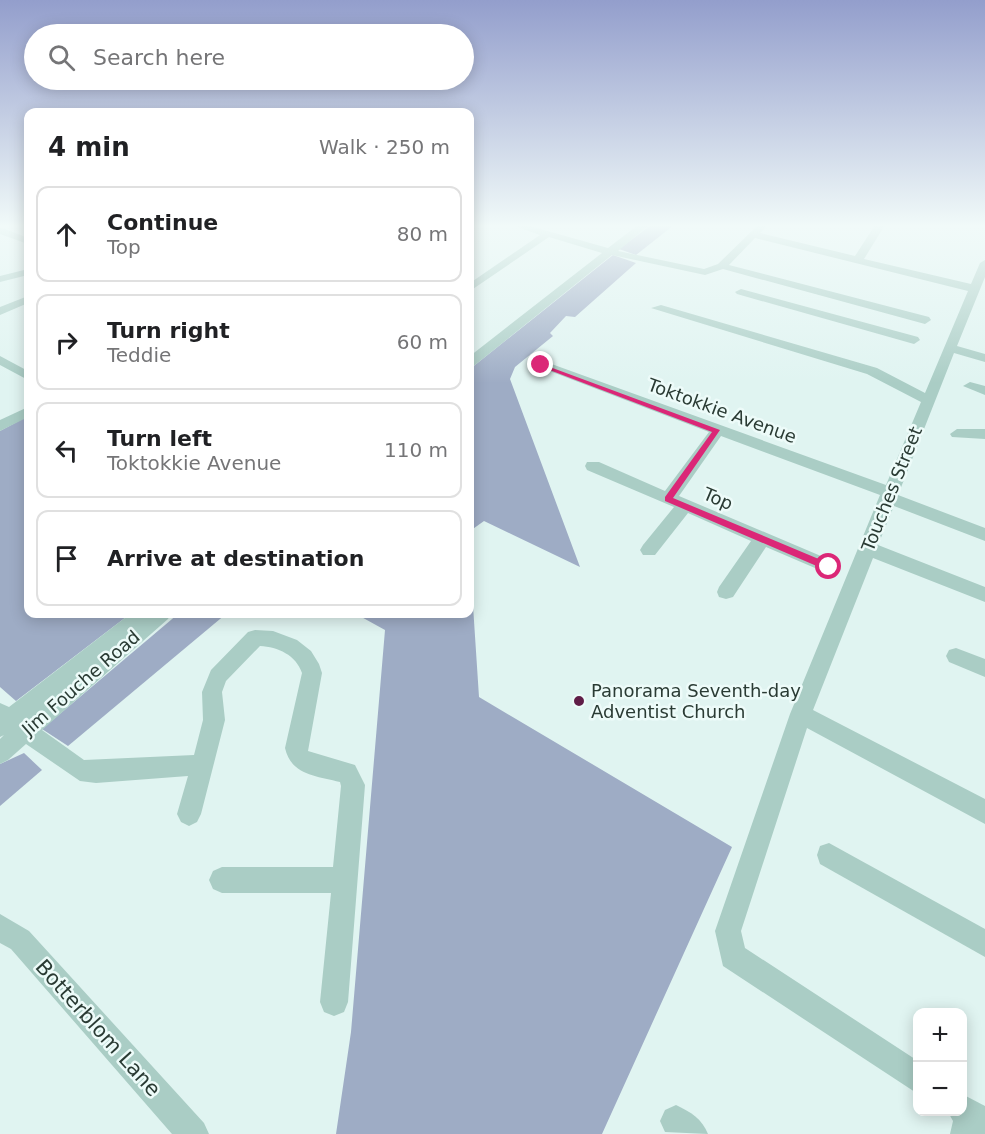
<!DOCTYPE html>
<meta charset="utf-8">
<style>
body{margin:0;font-family:"DejaVu Sans",sans-serif;background:#f2f2f2;color:#202124}
.controls{position:absolute;right:18px;bottom:18px;display:grid;overflow:hidden;border-radius:12px;box-shadow:0 3px 15px #0003}
.controls button{width:54px;height:54px;display:grid;place-items:center;padding:0;border:0;border-bottom:2px solid #e0e0e0;background:#fff;color:#202124;font:30px sans-serif}
.stop{position:absolute;width:18px;height:18px;margin:-14px;border:4px solid #db2777;border-radius:50%;background:#fff}
.stop.end{background:#db2777;border-color:#fff;box-shadow:0 2px 6px #0008}
.list{margin:0;padding:0;list-style:none}
h2{display:flex;justify-content:space-between;align-items:center;height:78px;margin:0;padding:0 24px;font-size:26px}
h2 small{font-size:20px;font-weight:400;color:#757577}
.list li{display:grid;grid-template-columns:39px 1fr auto;gap:18px;align-items:center;box-sizing:border-box;height:96px;margin:0 12px 12px;padding:0 12px;border:2px solid #e0e0e0;border-radius:12px}
.list b{display:block;font-size:22px;white-space:nowrap}
.list p{margin:0;font-size:20px;white-space:nowrap;color:#757577}
.list em{font-size:20px;font-style:normal;color:#757577}
.icon{flex:none;width:33px;height:33px;fill:none;stroke:currentColor;stroke-width:2;stroke-linecap:round;stroke-linejoin:round}
.map{position:relative;flex:none;width:985px;height:1134px;overflow:hidden}
.search{position:absolute;background:#fff;box-shadow:0 3px 15px #0003;left:24px;top:24px;width:450px;height:66px;display:flex;align-items:center;gap:15px;box-sizing:border-box;padding:0 21px;border-radius:33px;color:#757577;font-size:22px}
.panel{position:absolute;background:#fff;box-shadow:0 3px 15px #0003;left:24px;top:108px;width:450px;height:510px;border-radius:12px}
.map>svg:first-child{display:block}
.green{fill:#9eacc5}
.lines{fill:none;stroke-linecap:round;stroke-linejoin:round}
.minor{fill:#aacdc5;fill-rule:evenodd}
.route{fill:#db2777}
.poi-dot{fill:#5f1d47;stroke:#edfbf9;stroke-width:2}
.labels{text-anchor:middle;stroke-width:5;stroke-linejoin:round;paint-order:stroke}
.street-label{font-size:18px;fill:#2a3b34;stroke:#edfbf9}
.poi-label{font-size:18px;fill:#2a3b34;stroke:#edfbf9;text-anchor:start}
.near-street-label{font-size:21px;fill:#2a3b34;stroke:#edfbf9}
</style>
<div class="map">
<svg width="985" height="1134" viewBox="0 0 985 1134">
<rect width="100%" height="100%" fill="#e0f4f1"/>
<g class="green">
<path d="M651,225H674L636,255L619,249Z"/>
<path d="M613,255L636,263L575,317L566,316L550,333L553,336L515,367L510,379L580,567L484,521L470,531V369Z"/>
<path d="M28,416V614H130L16,701L0,687V431Z"/>
<path d="M470,560L479,697L732,847L602,1134H336L351,1032L385,630L356,614H470Z"/>
<path d="M178,614H226L68,746L42,729Z"/>
<path d="M24,753L42,770L0,806V764Z"/>
</g>
<g class="lines">
<g class="minor">
<path d="M512,225H526L608,248L638,225H649L618,251L704,269L718,264L758,225H768L760,233L855,256L875,225H885L864,259L971,284L980,263L985,260V277L957,346L985,354V362L954,353L898,495L985,528V541L894,506L878,545L985,587V602L873,558L813,710L985,799V824L807,728L741,931L745,948L918,1061V1094L723,966L715,931L790,714L880,495L721,436L679,496L835,562L838,567L835,572L829,574L766,547L733,597L726,599L719,597L717,592L719,587L751,541L688,513L655,555H643L640,550L643,545L674,507L587,470L585,466L587,462H599L665,491L709,432L534,365L536,362H546L886,485L921,402L867,374L651,308L661,305L877,368L925,393L968,291L755,238L729,265L929,317L931,320L925,324L723,269L705,275L612,255L475,365L470,366V356L602,253L549,237L470,291V283L540,235Z"/>
<path d="M0,227L28,238V244L0,234Z"/>
<path d="M28,269V275L0,282V276Z"/>
<path d="M741,289L918,337L920,340L914,344L737,294L735,292Z"/>
<path d="M28,296V303L0,315V307Z"/>
<path d="M0,356L28,371V380L0,365Z"/>
<path d="M970,382L985,386V395L963,386Z"/>
<path d="M28,407V417L0,431V420Z"/>
<path d="M957,429H985V439L952,437L950,434Z"/>
<path d="M130,614H171L168,619L42,730L84,760L194,755L203,720L202,692L211,670L248,632L255,630L273,631L297,640L311,651L319,664L322,673L308,751L355,765L365,785L348,1002L344,1012L334,1016L324,1012L320,1002L331,893H222L213,889L209,880L213,871L222,867H333L341,786L340,782C316,776 291,775 285,748L302,673C296,655 278,647 260,646L226,681L222,692L225,720L201,814L197,822L189,826L181,822L177,814L188,776L96,783L80,781L26,744L8,760L0,764V739L4,735L0,737V703L9,707Z"/>
<path d="M956,648L985,659V677L949,662L946,656L949,650Z"/>
<path d="M829,843L985,929V957L820,864L817,855L820,846Z"/>
<path d="M0,914L29,931L204,1123L209,1134H172L11,949L0,943Z"/>
<path d="M962,1094L985,1106V1134H950L953,1121L948,1112H962Z"/>
<path d="M676,1105C691,1112 702,1119 708,1134L665,1132L660,1121L665,1110Z"/>
</g>
</g>
<linearGradient id="sky" x2="0" y2="1"><stop stop-color="#939ecc"/><stop offset="0.59" stop-color="#f1faf9"/><stop offset="1" stop-color="#f1faf9" stop-opacity="0"/></linearGradient>
<rect width="985" height="383" fill="url(#sky)"/>
<path class="route" d="M539,363L720,430L673,498L833,565V570H826L665,501V497L712,432L539,366Z"/>
<circle class="poi-dot" cx="579" cy="701" r="6"/>
<g class="labels">
<g class="street-label">
<text transform="translate(722 411) rotate(20)" y="6">Toktokkie Avenue</text>
<text transform="translate(892 489) rotate(-68)" y="6">Touches Street</text>
<text transform="translate(718 499) rotate(23)" y="6">Top</text>
<text transform="translate(81 683) rotate(-41)" y="6">Jim Fouche Road</text>
</g>
<g class="poi-label">
<text x="591" y="697">Panorama Seventh-day<tspan x="591" dy="21">Adventist Church</tspan></text>
</g>
<g class="near-street-label">
<text transform="translate(98 1028) rotate(48)" y="7">Botterblom Lane</text>
</g>
</g>
</svg>
<div class="controls">
<button>+</button>
<button>−</button>
</div>
<div class="stop" style="left:829px;top:567px"></div>
<div class="stop end" style="left:541px;top:365px"></div>
<div class="search"><svg class="icon" aria-label="search" viewBox="0 0 24 24"><circle cx="10" cy="10" r="6"/><path d="M15 15l6 6"/></svg>Search here</div>
<section class="panel">
<h2>4 min<small>Walk · 250 m</small></h2>
<ul class="list">
<li><svg class="icon" aria-label="ahead" viewBox="0 0 24 24"><path d="M12 20V5M6 11l6-6 6 6"/></svg><div><b>Continue</b><p>Top</p></div><em>80 m</em></li>
<li><svg class="icon" aria-label="right" viewBox="0 0 24 24"><path d="M7 20v-9h11M14 6l5 5-5 5"/></svg><div><b>Turn right</b><p>Teddie</p></div><em>60 m</em></li>
<li><svg class="icon" aria-label="left" viewBox="0 0 24 24"><path d="M17 20v-9H6M10 6l-5 5 5 5"/></svg><div><b>Turn left</b><p>Toktokkie Avenue</p></div><em>110 m</em></li>
<li><svg class="icon" aria-label="arrive" viewBox="0 0 24 24"><path d="M6 21V4h12l-3 4 3 4H6"/></svg><div><b>Arrive at destination</b></div></li>
</ul>
</section>
</div>
